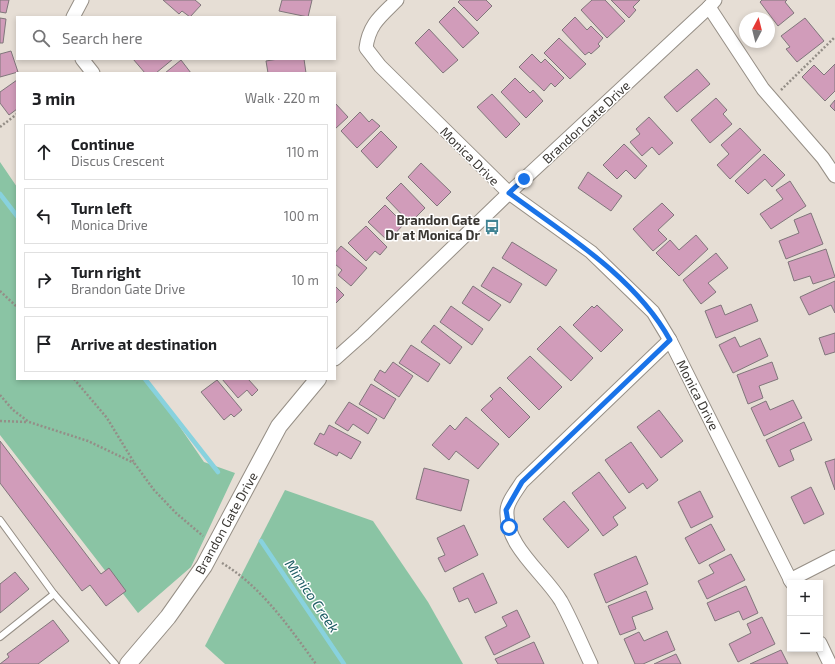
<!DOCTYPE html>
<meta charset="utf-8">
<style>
body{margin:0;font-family:"Exo 2",sans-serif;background:#f2f2f2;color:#202124}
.controls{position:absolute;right:12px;bottom:12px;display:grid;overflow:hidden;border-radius:0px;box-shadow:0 2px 6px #0003}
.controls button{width:36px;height:36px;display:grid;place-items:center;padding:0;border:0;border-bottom:1px solid #e0e0e0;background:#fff;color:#202124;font:20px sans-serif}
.compass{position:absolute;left:739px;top:12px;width:36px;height:36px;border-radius:50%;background:#fff;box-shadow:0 2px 6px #0003;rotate:7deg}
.stop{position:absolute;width:12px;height:12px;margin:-9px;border:3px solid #1a73e8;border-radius:50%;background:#fff}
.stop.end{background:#1a73e8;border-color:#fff;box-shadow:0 1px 4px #0008}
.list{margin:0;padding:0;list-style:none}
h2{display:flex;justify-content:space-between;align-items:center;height:52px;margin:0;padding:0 16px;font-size:17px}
h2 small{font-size:13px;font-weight:400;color:#757577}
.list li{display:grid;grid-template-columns:26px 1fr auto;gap:12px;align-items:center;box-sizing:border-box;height:56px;margin:0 8px 8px;padding:0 8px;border:1px solid #e0e0e0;border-radius:0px}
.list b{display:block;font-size:15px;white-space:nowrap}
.list p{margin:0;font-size:13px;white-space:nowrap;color:#757577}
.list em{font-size:13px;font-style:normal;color:#757577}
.icon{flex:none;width:22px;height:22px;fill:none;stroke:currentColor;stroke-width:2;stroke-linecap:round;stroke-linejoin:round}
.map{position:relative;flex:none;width:835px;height:664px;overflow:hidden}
.search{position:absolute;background:#fff;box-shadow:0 2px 6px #0003;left:16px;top:16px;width:320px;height:44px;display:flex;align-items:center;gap:10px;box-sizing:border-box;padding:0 14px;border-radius:0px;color:#757577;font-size:15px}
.panel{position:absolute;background:#fff;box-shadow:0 2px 6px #0003;left:16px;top:72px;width:320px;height:308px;border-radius:0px}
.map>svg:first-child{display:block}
.green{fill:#8ac4a4}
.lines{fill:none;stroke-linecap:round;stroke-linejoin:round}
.stream{stroke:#88d2de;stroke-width:4.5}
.building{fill:#d19cba;stroke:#80767b}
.service-casing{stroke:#968f86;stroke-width:8}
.minor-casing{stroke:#968f86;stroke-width:15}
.tertiary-casing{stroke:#968f86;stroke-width:18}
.path{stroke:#948e87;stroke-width:2.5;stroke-dasharray:2 2;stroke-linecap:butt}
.service{stroke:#fff;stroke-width:6}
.minor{stroke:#fff;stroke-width:13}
.tertiary{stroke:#fff;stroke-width:16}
.route{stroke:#1a73e8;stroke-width:5}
.labels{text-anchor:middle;stroke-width:3;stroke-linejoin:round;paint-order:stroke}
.street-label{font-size:13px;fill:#3a3733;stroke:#fff}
.poi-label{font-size:13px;font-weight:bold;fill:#3a3733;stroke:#fff;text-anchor:end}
.water-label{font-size:14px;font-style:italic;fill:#205e66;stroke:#fff}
</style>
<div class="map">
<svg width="835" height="664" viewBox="0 0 835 664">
<rect width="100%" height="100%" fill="#e6ded5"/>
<g class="green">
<path d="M0,162L17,187V379H147L204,462L235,473L191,567L138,613L0,435Z"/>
<path d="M285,490L373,521L428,602L463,664H225L205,646Z"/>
</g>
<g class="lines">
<g class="stream">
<path d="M0,194L17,216"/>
<path d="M145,379L218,472"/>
<path d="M261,541L344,664"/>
</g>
</g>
<g class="building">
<path d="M0,0H9L6,13L0,12Z"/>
<path d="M163,0H195L201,5L190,17L182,11L179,14Z"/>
<path d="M282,0H312L308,17L279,11Z"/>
<path d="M460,0H486L492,6L477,21L458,2Z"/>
<path d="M592,0H605L625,21L607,38L581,10Z"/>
<path d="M611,0H640L633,7L636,10L629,18Z"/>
<path d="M762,0H787L785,2L794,13L778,26L760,2Z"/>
<path d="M454,7L479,33L463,48L439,22Z"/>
<path d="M575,17L587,30L591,26L603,38L598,44L600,46L591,54L589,52L585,55L562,30Z"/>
<path d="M0,18L6,19L3,43H0Z"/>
<path d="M805,18L824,41L797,62L786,49L790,47L781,36Z"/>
<path d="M429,29L458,60L443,73L415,43Z"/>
<path d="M559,38L586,64L570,79L544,53Z"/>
<path d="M11,51L18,72L0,77V54Z"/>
<path d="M532,54L541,63L545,59L564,78L555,87L551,83L544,91L519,67Z"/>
<path d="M133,59H173L156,73H145Z"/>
<path d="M278,59H304L306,73H268L266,61Z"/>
<path d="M181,60L191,73H165Z"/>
<path d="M835,64V91L825,101L802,77L814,65L824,75Z"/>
<path d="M697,69L710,84L677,112L664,97Z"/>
<path d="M515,78L530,93L533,90L543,101L526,118L501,92Z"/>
<path d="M17,80V109L9,115L0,103V92Z"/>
<path d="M492,94L520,124L506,138L477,107Z"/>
<path d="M716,98L727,110L723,114L732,124L710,143L691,120Z"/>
<path d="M835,100V111L830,106Z"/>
<path d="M335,103L348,117L335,129Z"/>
<path d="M360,112L369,122L372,119L380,126L357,148L341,131Z"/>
<path d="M649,117L673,143L659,155L652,147L642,156L630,142L640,134L636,129Z"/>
<path d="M740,128L761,150L730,179L717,165L729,154L721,145Z"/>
<path d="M381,131L397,147L377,168L361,151Z"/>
<path d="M624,144L647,166L635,179L626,170L617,179L603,165Z"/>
<path d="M764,154L785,175L772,187L765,179L748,194L735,181Z"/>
<path d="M421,163L451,192L437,206L408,177Z"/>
<path d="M588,172L622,196L611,211L578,188Z"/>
<path d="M790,181L806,206L771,229L760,214L783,199L776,190Z"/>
<path d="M401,183L425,208L410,223L386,198Z"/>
<path d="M662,203L674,215L658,230L667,239L653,251L633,229Z"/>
<path d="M385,205L404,224L388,241L368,222Z"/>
<path d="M811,213L823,244L786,259L779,241L799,233L794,220Z"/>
<path d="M366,226L387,247L380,255L375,251L366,261L348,243Z"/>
<path d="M696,235L708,249L679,276L656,253L670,240L679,250Z"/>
<path d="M512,242L557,270L546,286L502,258Z"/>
<path d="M341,246L367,268L351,286L338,275L342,270L335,264V253Z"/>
<path d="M826,249L835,277L813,284L810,276L794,281L788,262Z"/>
<path d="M716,253L728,268L708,283L716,292L701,304L683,280Z"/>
<path d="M493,267L522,284L510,303L481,286Z"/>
<path d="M835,281V313L831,305L809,315L800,297Z"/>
<path d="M335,286L344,295L335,304Z"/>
<path d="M473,286L501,305L489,321L462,303Z"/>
<path d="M751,304L758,321L716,338L705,311L721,305L725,315Z"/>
<path d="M597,305L623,330L601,352L573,325L592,306L594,308Z"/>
<path d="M451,306L483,329L472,345L440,322Z"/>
<path d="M434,325L462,347L450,364L421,342Z"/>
<path d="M560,326L593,358L571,381L537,349Z"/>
<path d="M835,333V352L825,355L819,338Z"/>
<path d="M735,337L740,347L760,338L768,356L733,373L719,345Z"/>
<path d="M411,345L440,364L428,382L399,363Z"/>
<path d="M530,356L562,387L539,410L507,378Z"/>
<path d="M393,362L413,376L399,397L374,380L380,370L385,373Z"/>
<path d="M772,362L778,379L759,386L763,398L748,404L737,375Z"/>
<path d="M222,379H248L258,390L252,396L247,390L238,398Z"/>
<path d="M217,380L242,410L234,417L231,414L224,420L201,392Z"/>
<path d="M371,384L396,399L384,419L359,404Z"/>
<path d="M500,387L530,417L509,438L481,410L493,399L490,396Z"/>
<path d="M793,400L802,418L764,436L751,408L766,401L770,410Z"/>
<path d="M349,402L377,419L368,434L353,424L348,431L335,423Z"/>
<path d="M659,410L683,441L661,458L637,427Z"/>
<path d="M466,417L499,444L478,469L456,451L449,460L432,445L450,425L455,430Z"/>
<path d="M804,422L812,440L790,450L794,460L779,467L766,440Z"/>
<path d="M329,425L361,442L351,459L339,452L337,456L314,444L320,433L324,435Z"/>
<path d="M0,441L101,574L109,568L126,591L106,606L90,585L82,591L0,483Z"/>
<path d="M631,442L658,480L647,489L643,483L629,493L605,460Z"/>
<path d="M835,459V490L825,462Z"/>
<path d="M424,468L469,480L461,511L416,499Z"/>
<path d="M599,472L626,508L613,517L618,525L603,536L572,493Z"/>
<path d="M811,487L824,514L804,524L791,497Z"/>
<path d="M700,491L713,517L691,528L678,502Z"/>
<path d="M564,501L589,530L568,548L543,519Z"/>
<path d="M711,524L725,550L699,564L685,538Z"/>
<path d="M464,525L478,555L445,572L438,558L445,555L437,538Z"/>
<path d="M731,554L745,580L707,599L698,581L714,573L709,565Z"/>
<path d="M636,556L648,584L606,603L594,574Z"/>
<path d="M15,572L29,589L0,613V584Z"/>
<path d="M483,573L497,603L475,613L468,598L459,602L453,588Z"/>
<path d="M746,586L758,613L743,620L739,611L715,621L707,603Z"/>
<path d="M646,591L653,609L632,617L636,629L620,635L608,606Z"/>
<path d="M517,610L530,637L494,655L485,637L507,626L502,617Z"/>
<path d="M762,617L775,644L738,662L729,644L751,633L747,624Z"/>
<path d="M53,620L69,641L38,664H0L9,657L7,654Z"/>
<path d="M667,631L675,650L643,664H635L624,639L639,632L644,641Z"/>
<path d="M534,642L544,664H498L495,659Z"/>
<path d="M781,650L788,664H750Z"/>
<path d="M676,654L681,664H654Z"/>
</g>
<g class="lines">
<defs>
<g id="service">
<path d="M0,520L54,594L115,664"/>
<path d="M0,637L54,594"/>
</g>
<g id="minor">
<path d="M397,0C381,16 369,24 366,48L380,66L509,193L591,252L653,312L670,340L792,583"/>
<path d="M709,7L763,89L823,158L835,176"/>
<path d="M73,17L82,0"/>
<path d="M82,59L93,73"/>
<path d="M335,359L363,334L509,193L709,7L715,0"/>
<path d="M790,580L835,557"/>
<path d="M820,643L830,664"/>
<path d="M591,664C581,643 572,621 561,601C544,573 505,546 507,511C507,502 517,490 522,482L670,340"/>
</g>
<path id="tertiary" d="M128,664L168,617L204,566L279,426L318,379"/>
</defs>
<use href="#service" class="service-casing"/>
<use href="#minor" class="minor-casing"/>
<use href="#tertiary" class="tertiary-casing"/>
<g class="path">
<path d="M781,90L835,37"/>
<path d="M0,127L17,114"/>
<path d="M0,291L17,307"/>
<path d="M74,379L107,418L135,464L154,490L176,513L203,536"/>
<path d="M0,395L13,410L29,422L88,441L134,463"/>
<path d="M0,421L27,422"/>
<path d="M222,563C262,587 289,627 316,664"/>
</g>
<use href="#service" class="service"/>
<use href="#minor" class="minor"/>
<use href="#tertiary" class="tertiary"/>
</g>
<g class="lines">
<path class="route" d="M509,527L506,510L522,482L670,340C635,277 565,234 509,193L524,179"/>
</g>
<defs>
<symbol id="bus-bare" viewBox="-9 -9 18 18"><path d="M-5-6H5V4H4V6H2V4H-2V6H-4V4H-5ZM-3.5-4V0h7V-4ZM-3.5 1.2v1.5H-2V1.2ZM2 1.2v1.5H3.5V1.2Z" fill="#408393" stroke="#fff" stroke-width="2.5" paint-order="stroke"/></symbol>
</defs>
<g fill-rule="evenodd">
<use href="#bus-bare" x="481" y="216" width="22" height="22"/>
</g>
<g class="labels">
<g class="street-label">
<text transform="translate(586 122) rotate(-43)" y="5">Brandon Gate Drive</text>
<text transform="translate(470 156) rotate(45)" y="5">Monica Drive</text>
<text transform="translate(698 395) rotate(63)" y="5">Monica Drive</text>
<text transform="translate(226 523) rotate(-61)" y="5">Brandon Gate Drive</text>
</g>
<g class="poi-label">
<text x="480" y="225">Brandon Gate<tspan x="480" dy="15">Dr at Monica Dr</tspan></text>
</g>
<g class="water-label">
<text transform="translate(312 596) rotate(56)" y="5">Mimico Creek</text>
</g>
</g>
</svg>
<div class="controls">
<button>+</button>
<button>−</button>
</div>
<svg class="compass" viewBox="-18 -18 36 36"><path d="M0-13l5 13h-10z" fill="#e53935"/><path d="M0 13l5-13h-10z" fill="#757577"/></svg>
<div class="stop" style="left:509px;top:527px"></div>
<div class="stop end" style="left:524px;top:179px"></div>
<div class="search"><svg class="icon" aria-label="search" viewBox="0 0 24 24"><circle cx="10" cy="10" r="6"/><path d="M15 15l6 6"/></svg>Search here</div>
<section class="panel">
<h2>3 min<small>Walk · 220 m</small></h2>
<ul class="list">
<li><svg class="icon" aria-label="ahead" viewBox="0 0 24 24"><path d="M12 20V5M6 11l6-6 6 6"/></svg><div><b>Continue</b><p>Discus Crescent</p></div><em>110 m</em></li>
<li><svg class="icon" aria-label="left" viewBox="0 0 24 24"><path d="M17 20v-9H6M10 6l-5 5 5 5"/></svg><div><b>Turn left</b><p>Monica Drive</p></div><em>100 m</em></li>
<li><svg class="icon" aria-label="right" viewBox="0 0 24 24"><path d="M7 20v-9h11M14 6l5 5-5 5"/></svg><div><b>Turn right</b><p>Brandon Gate Drive</p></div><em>10 m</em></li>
<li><svg class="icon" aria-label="arrive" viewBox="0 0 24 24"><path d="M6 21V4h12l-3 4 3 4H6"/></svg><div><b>Arrive at destination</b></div></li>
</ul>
</section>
</div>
